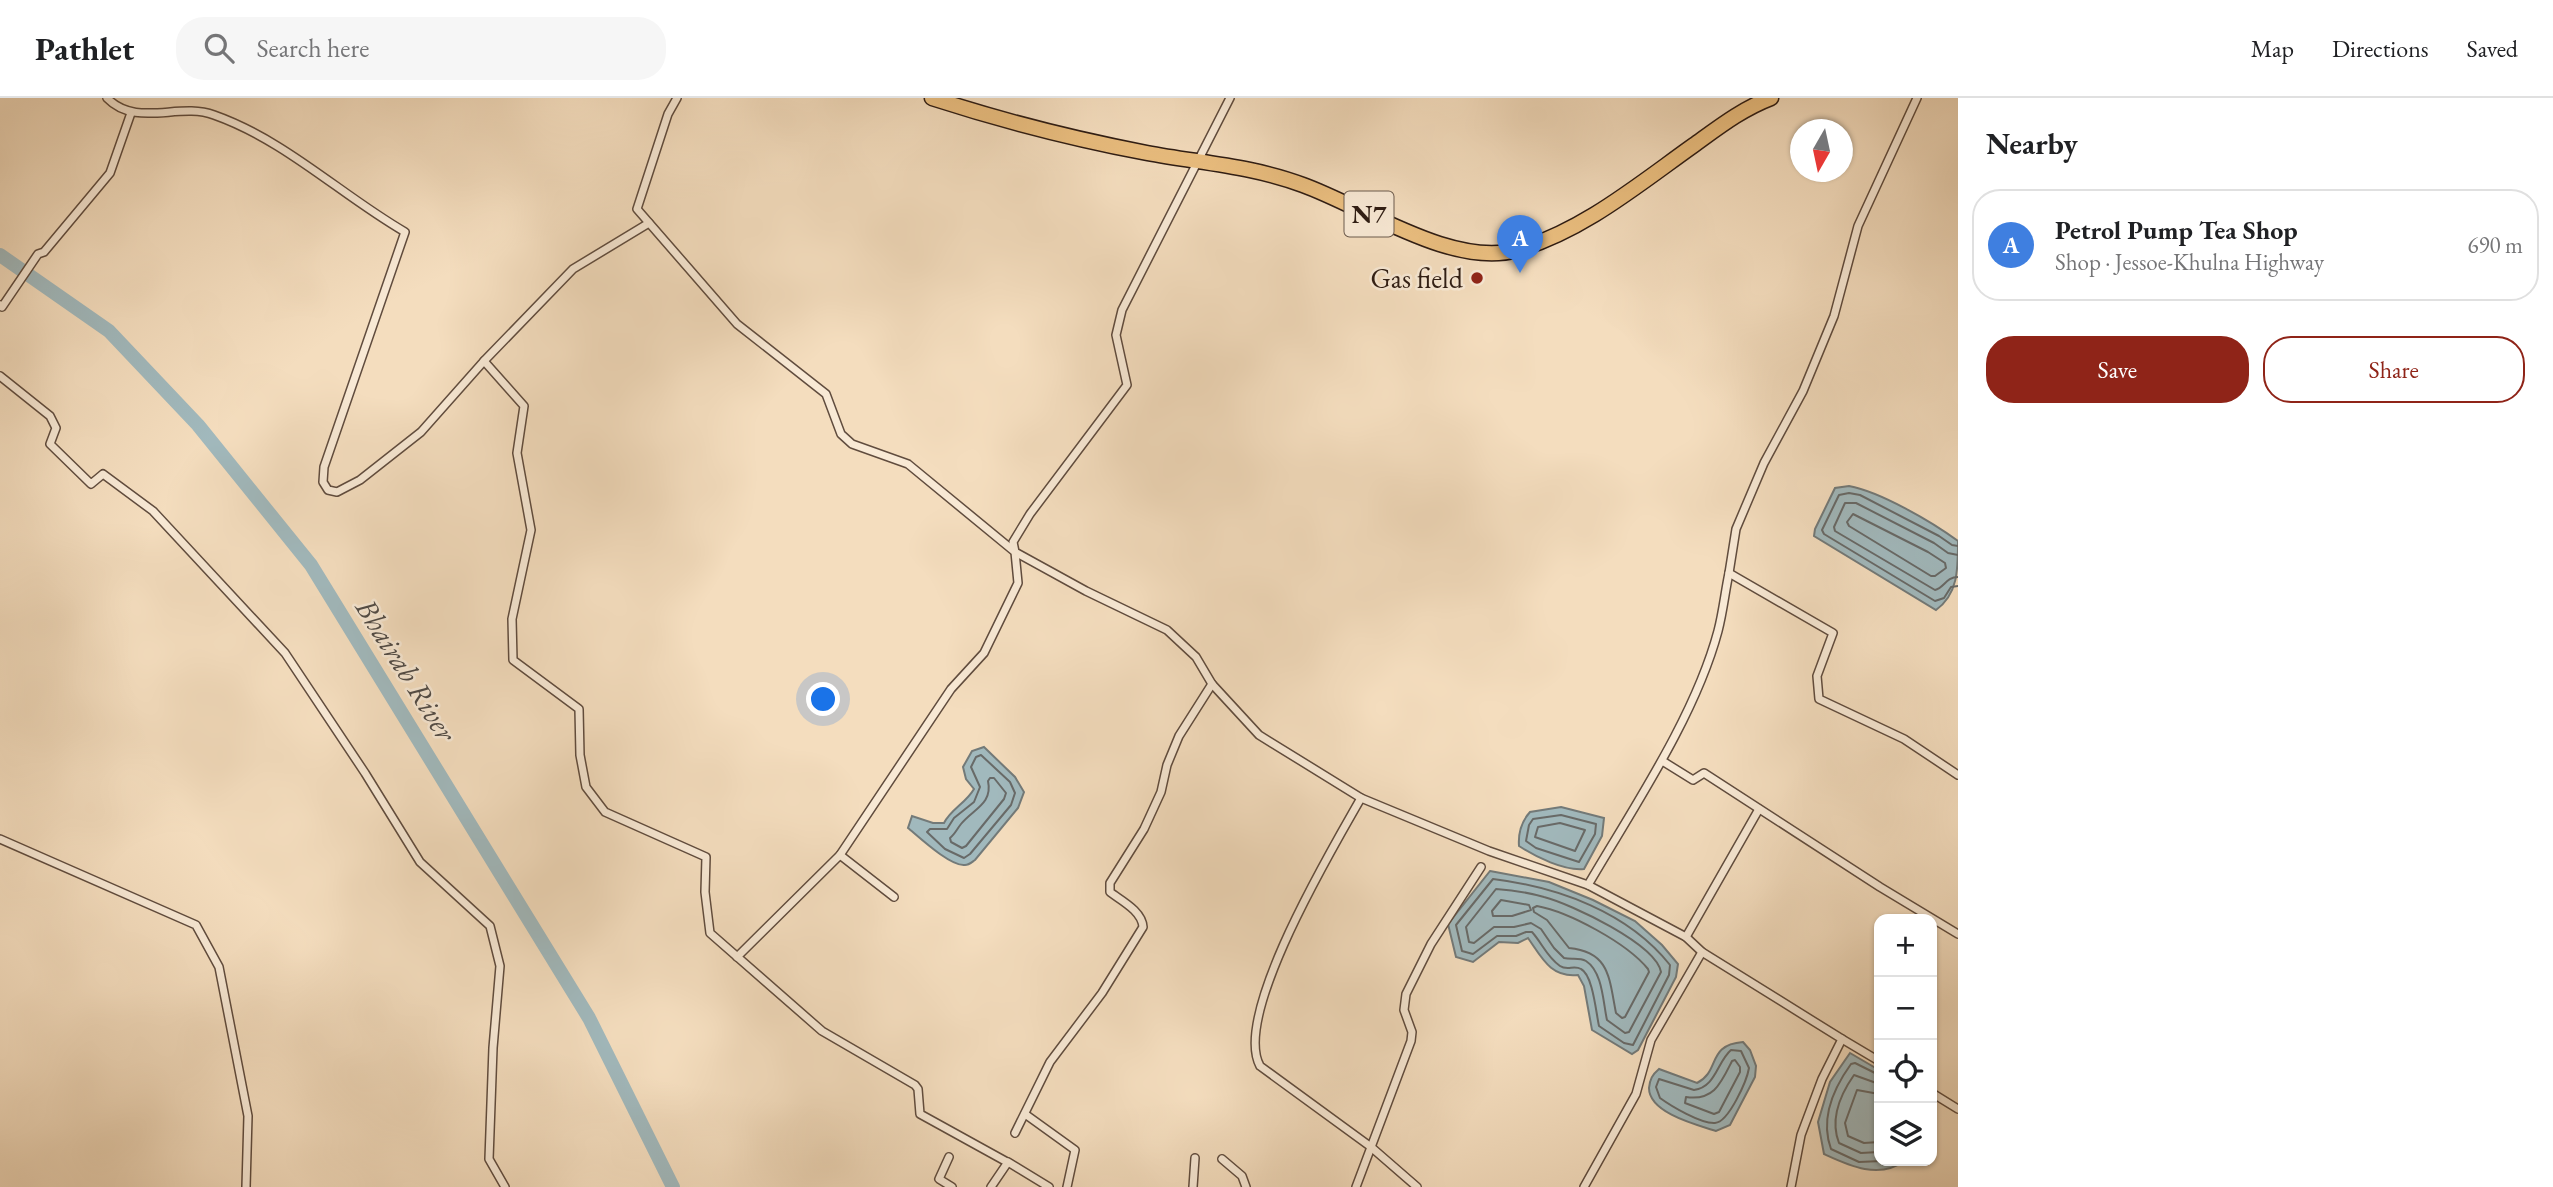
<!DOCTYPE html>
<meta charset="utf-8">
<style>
body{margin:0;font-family:"EB Garamond",serif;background:#f6f6f6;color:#202124}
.controls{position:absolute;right:21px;bottom:21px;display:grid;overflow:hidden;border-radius:14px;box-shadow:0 2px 5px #0004}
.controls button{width:63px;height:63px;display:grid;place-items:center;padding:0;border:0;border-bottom:2px solid #e0e0e0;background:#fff;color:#202124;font:35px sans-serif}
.compass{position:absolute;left:1790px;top:21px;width:63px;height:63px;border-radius:50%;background:#fff;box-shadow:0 2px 5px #0004;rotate:189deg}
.you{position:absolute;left:824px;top:602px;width:24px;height:24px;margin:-18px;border:5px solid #fff;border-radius:50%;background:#1a73e8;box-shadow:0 0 0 10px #1a73e833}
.badge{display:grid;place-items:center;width:46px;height:46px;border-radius:50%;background:#8f2418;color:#fff;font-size:23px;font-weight:700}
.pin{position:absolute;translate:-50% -58px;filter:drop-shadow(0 2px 4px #0008)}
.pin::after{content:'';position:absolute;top:37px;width:24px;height:21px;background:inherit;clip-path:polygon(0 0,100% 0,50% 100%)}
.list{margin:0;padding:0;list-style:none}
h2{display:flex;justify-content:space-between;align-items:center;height:91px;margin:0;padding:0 28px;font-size:30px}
h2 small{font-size:23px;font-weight:400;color:#757577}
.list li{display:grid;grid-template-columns:46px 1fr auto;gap:21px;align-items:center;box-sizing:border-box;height:112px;margin:0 14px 14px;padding:0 14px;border:2px solid #e0e0e0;border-radius:28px}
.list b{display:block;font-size:26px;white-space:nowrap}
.list p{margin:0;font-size:23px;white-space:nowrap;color:#757577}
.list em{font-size:23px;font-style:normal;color:#757577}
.actions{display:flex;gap:14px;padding:21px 28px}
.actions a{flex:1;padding:16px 0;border:2px solid #8f2418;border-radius:28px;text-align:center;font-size:24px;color:#8f2418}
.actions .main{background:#8f2418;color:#fff}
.icon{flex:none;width:38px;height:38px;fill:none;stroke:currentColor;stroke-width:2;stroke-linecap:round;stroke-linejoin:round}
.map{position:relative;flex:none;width:1958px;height:1089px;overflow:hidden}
header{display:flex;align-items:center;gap:42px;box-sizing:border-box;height:98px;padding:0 35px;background:#fff;border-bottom:2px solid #e0e0e0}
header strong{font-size:33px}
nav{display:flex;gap:38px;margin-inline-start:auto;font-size:24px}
.search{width:490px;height:63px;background:#f6f6f6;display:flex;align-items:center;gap:18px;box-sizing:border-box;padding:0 24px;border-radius:28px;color:#757577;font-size:26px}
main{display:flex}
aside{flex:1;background:#fff}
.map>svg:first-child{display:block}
.water{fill:#a1b9bd;stroke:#737a79;stroke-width:2}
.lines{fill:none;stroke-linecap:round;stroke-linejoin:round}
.shore{stroke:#686a68;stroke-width:2}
.river{stroke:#a1b9bd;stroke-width:14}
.street-casing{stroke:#604c3e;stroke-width:10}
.highway-casing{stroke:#2e1c13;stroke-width:17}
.street{stroke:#f8e9d5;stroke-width:7}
.highway{stroke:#eabe7f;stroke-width:14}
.poi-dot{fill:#8f2418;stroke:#f8e9d5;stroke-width:2.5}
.labels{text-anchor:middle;stroke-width:5;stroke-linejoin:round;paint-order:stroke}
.shield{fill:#f8e9d5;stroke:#6b5a4d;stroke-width:2}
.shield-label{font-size:26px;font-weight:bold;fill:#2e1c13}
.poi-label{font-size:28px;fill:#2e1c13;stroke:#f8e9d5;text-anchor:end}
.water-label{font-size:30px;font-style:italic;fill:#504b46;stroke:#f8e9d5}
</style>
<header>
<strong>Pathlet</strong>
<div class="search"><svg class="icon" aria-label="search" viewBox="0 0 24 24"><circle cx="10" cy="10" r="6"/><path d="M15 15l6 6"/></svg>Search here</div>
<nav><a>Map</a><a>Directions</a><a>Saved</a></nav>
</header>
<main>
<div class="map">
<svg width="1958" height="1089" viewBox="0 0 1958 1089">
<rect width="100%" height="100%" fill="#f4ddbe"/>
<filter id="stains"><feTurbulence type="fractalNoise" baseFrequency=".00286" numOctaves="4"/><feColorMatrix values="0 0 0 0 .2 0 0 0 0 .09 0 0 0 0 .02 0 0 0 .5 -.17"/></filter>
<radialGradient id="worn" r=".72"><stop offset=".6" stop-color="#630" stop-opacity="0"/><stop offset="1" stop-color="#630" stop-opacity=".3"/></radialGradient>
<g class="water">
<path d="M1849,388C1881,394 1932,424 1958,443C1958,472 1958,496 1936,512L1814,438L1815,431L1835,390Z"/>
<path d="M984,649L1015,679L1024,694L1018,710L975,762C972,764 969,767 965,767C951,769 920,740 908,730L912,718L933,725H944C951,711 966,705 974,691L966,681L963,669L972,653Z"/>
<path d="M1561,709L1604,720L1602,738L1584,771C1564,773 1536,759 1519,748C1518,734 1521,724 1530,714Z"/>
<path d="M1490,773L1549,784L1593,802L1635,823L1662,847L1678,866L1676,879L1638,952L1632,956L1592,932L1584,888L1578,877C1551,880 1542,860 1528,840L1518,845L1499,844L1473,864L1456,859L1448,826Z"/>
<path d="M1743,944L1750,952L1756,968L1755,979L1730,1027L1716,1033C1697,1027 1649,1015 1649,990C1650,981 1652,977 1659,971L1697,985C1721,973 1706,947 1743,944Z"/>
<path d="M1850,955L1879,972V1063H1904C1879,1082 1848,1067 1824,1056L1818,1024L1830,984Z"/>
</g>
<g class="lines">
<g class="shore">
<path d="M1853,416L1928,454L1945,465L1946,470L1935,478H1931L1849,428L1847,424Z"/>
<path d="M1958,448L1952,447L1939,438L1860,397L1849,395L1839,397L1822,432L1824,436L1935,503L1944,500L1951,489L1958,488"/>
<path d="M1958,457L1948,455L1934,445L1856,405H1845L1834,429L1835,433L1935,492C1944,490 1946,479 1958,479"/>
<path d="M981,657L1010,684L1015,695L1011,707L970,756L964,760L945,751L927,734L930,731H947L954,720L974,704L980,689L971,669L976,659Z"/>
<path d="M990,680H994L1006,695L1004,701L966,748L962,750L951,744L950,740C955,736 957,731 961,726C973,711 993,706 988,683Z"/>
<path d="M1561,717L1596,726L1595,736L1579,764L1536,750L1526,743L1529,727L1533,721Z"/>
<path d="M1560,725L1585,732L1575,753L1535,739L1538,729Z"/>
<path d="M1493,781C1558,789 1628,814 1670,867L1669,877L1633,947L1624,945L1599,928C1596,915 1593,877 1581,871C1574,867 1567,873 1560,868C1547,859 1542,845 1532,834H1526L1516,838H1497L1473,856L1462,853L1456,827Z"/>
<path d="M1496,791C1511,792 1530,795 1544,799C1571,806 1656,846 1661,874L1629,934L1625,935L1607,922C1603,905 1603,874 1586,863C1579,859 1571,862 1564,860L1554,850L1541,831L1531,825L1514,829H1494L1474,845L1469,844L1466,829Z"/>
<path d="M1501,802L1529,807L1531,812L1512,818H1493L1492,813Z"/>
<path d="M1537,808C1569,814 1627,845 1648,871L1649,874L1625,919L1622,920L1616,915C1609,880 1610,854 1569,850L1547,822L1534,814L1533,810Z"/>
<path d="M1731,952L1741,953L1749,970C1747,982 1729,1024 1715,1025C1701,1026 1671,1008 1660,1000L1656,989L1659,981L1694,992C1716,989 1717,964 1731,952Z"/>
<path d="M1735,962L1740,969V974L1719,1014L1714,1016L1685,1005L1686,999C1714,1003 1721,985 1732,963Z"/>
<path d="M1879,977L1855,965L1851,966C1833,991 1820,1021 1831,1051L1859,1064L1882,1063"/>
<path d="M1879,986L1854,977C1840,997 1830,1022 1839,1045L1861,1055L1879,1054"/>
<path d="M1879,996L1857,992L1845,1025L1848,1038L1864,1045L1879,1044"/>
</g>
<path class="river" d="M0,157L109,233L198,327L311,467L589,920L673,1089"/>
<defs>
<g id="street">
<path d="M107,0C136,30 179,4 214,17C285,42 341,97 405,134L324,369L323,384L328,392L337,394L360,382L421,334L484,263L573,171L649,125"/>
<path d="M677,0L668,16L637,111L737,226L826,296L841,336L852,346L908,366L1015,454L1018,485L984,555L951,591L840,757L737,859"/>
<path d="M1230,0L1122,212L1116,237L1127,287L1030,416L1013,444L1015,454L1086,493L1167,532L1196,559L1212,586L1259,637L1361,700C1334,748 1232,917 1260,968L1371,1049L1417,1089"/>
<path d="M1917,0L1858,128L1834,218L1803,293L1764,365L1736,431L1729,475L1833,535L1817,578L1819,601L1904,641L1958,677"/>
<path d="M0,207L2,209L38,156L44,154L110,75L131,15"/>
<path d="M484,263L524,308L517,355L531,432L512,521L513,562L579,611L580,657L586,689L605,714L706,759L705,794L710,835L822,933L915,987L918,991L920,1016L1007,1064"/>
<path d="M0,278L50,318L56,330L50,346L91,386L103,376L153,413L285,555L365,675L420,764L490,828L500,868L493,950L489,1061L505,1089"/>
<path d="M1664,664L1693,682L1704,675L1880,789L1958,836"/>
<path d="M1361,700L1489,753L1588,787L1686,839L1702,854L1842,941L1822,981L1801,1037L1791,1089"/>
<path d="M0,741L196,827L219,869L248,1018L246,1089"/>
<path d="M840,757L894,799"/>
<path d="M1588,787C1633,710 1695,619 1718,533C1723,514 1725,494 1729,475"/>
<path d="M1686,839L1759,711"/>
<path d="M1842,941L1879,963"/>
<path d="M1932,995L1958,1011"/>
<path d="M1025,1016L1075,1052L1067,1089"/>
<path d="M1015,1035L1050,964L1102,895L1143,829C1142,813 1122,803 1110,794V785L1144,731L1161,694L1167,667L1179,638L1212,586"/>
<path d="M949,1059L939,1081L952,1089"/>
<path d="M1222,1061L1242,1078L1246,1089"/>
<path d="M991,1089L1008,1064L1049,1089"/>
<path d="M1193,1089L1195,1060"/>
<path d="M1356,1089L1411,943L1412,934L1404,912L1406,896L1431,846L1481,769"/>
<path d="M1584,1089L1636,996L1651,942L1702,854"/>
</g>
<path id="highway" d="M932,0C1003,23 1074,41 1147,55C1200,65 1253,68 1303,87C1364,109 1452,170 1517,152C1583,133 1639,86 1694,47C1719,29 1742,11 1771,0"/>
</defs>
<use href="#street" class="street-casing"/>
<use href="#highway" class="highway-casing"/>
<use href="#street" class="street"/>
<use href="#highway" class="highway"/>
</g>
<circle class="poi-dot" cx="1477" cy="180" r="7"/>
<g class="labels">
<rect class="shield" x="1344.5" y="93.5" width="49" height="45" rx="5"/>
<g class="shield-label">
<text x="1369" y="125">N7</text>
</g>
<g class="poi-label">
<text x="1463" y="190">Gas field</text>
</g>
<g class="water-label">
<text transform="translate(406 572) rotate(58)" y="10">Bhairab River</text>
</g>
</g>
<rect width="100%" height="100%" filter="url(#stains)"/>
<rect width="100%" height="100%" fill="url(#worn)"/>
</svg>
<div class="controls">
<button>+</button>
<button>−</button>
<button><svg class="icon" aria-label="locate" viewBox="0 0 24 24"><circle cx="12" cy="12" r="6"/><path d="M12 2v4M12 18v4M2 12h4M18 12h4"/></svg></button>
<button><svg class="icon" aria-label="layers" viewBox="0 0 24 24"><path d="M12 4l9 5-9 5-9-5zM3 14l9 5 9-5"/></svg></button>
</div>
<svg class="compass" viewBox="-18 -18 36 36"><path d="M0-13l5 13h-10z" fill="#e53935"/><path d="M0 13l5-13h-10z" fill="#757577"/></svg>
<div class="you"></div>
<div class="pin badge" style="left:1520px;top:175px;background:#3f7fe0">A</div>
</div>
<aside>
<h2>Nearby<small></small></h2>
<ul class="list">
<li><span class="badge" style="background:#3f7fe0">A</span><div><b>Petrol Pump Tea Shop</b><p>Shop · Jessoe-Khulna Highway</p></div><em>690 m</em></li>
</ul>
<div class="actions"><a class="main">Save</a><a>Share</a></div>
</aside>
</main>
